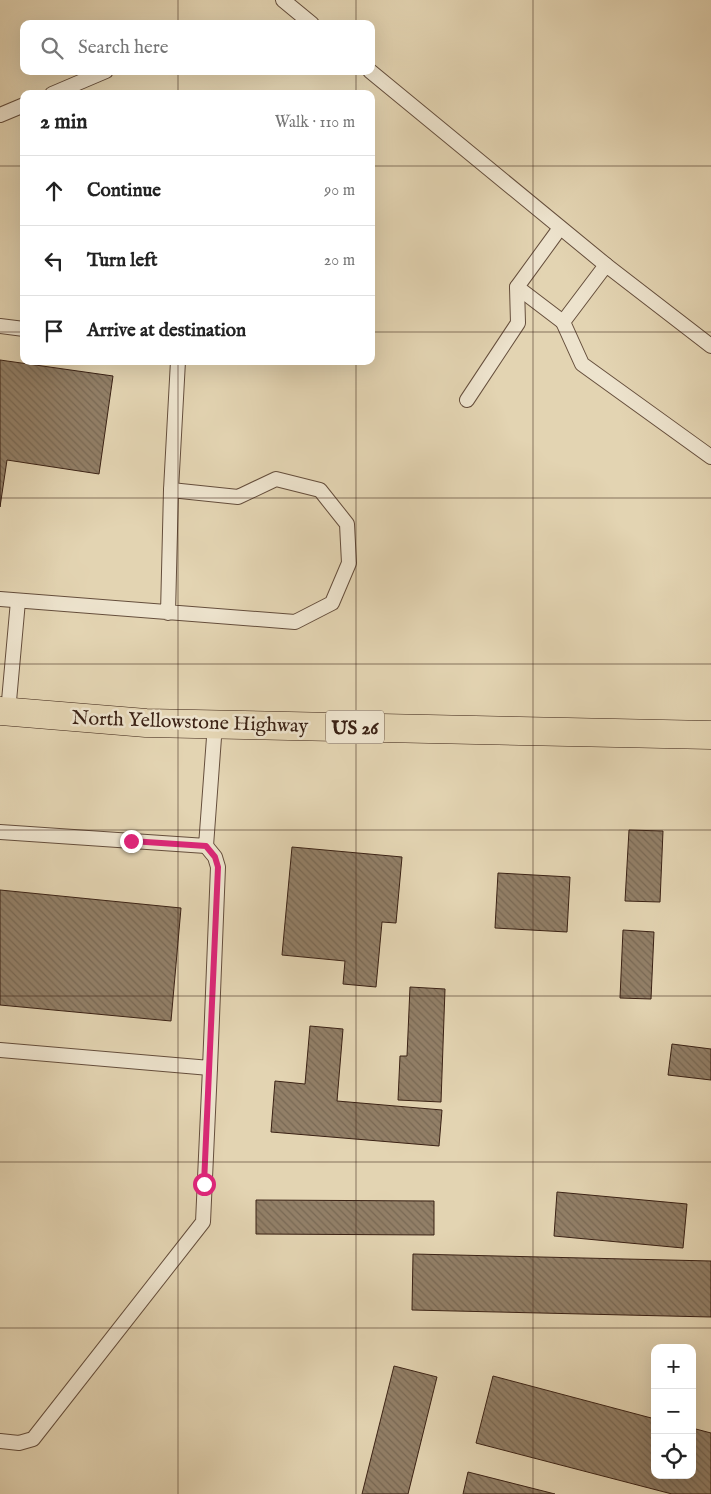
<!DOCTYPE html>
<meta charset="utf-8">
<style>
body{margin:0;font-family:"IM FELL English",serif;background:#f2f2f2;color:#222}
.controls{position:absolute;right:15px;bottom:15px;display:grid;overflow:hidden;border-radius:10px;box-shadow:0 5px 20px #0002}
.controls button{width:45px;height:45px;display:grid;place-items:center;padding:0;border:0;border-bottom:1px solid #e0e0e0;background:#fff;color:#222;font:25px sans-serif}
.stop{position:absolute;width:15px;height:15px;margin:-11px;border:4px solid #db2777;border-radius:50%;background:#fff}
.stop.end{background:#db2777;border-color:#fff;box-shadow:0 1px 5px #0008}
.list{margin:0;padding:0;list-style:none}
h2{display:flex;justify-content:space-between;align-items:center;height:65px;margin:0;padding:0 20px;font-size:21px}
h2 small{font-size:16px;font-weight:400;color:#767676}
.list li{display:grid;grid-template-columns:32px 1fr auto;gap:15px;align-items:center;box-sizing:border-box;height:70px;padding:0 20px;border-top:1px solid #e0e0e0}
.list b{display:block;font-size:19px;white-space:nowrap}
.list em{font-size:16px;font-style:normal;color:#767676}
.icon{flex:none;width:28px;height:28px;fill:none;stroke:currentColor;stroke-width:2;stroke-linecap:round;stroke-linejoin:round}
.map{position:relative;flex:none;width:711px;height:1494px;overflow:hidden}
.search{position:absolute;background:#fff;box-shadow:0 5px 20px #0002;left:20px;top:20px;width:355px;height:55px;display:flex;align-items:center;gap:12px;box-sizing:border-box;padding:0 18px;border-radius:10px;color:#767676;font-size:19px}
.panel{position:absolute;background:#fff;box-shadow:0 5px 20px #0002;left:20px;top:90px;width:355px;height:275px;border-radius:10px}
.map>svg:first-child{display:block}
.building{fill:url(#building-back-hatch);stroke:#3b2215}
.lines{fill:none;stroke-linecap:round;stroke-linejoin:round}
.lane-casing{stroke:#654e3c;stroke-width:16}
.highway-casing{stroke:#3b2215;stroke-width:29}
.lane{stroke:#ede3cd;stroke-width:14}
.highway{stroke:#e3d4b2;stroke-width:28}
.route{stroke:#db2777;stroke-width:6}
.grid{fill:none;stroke:#3b2215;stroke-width:1;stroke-opacity:0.55}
.labels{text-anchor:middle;stroke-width:5;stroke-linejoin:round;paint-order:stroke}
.shield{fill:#ede3cd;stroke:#705c4c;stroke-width:1}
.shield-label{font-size:19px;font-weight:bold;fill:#3b2215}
.street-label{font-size:20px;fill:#3b2215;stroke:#ede3cd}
</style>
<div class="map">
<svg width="711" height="1494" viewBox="0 0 711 1494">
<defs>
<pattern id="building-back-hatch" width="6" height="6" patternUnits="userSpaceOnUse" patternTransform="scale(1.25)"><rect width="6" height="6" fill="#927f67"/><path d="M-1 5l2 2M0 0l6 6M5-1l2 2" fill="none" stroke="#786854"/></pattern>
</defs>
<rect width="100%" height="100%" fill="#e3d4b2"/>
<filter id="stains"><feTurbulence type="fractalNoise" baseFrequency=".004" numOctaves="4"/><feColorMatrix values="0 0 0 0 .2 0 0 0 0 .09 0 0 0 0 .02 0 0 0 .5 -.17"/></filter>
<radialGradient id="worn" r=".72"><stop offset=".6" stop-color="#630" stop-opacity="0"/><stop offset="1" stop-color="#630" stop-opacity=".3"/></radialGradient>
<g class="building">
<path d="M0,360L113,376L99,474L7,460L0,507Z"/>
<path d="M629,830L663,831L660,902L625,901Z"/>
<path d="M292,847L402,857L396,923L382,922L376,987L343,984L345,961L282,955Z"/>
<path d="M498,873L570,877L567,932L495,928Z"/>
<path d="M0,890L181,908L171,1021L0,1005Z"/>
<path d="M623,930L654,932L651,999L620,998Z"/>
<path d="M410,987L445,989L441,1102L398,1100L400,1056H407Z"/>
<path d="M310,1026L343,1029L337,1101L442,1110L439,1146L271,1132L275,1081L305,1084Z"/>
<path d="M672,1044L711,1049V1080L668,1075Z"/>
<path d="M557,1192L687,1204L683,1248L554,1236Z"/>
<path d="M256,1200L434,1201V1235L256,1234Z"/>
<path d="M413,1254L711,1261V1317L412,1310Z"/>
<path d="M394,1366L437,1377L408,1494H362Z"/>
<path d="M493,1376L655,1419V1475H692V1428L711,1433V1494H672L476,1443Z"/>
<path d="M468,1472L555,1494H463Z"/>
</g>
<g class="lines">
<defs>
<g id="lane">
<path d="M283,0L312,24"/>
<path d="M370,71L606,265"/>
<path d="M52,94L106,71"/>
<path d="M0,115L24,105"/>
<path d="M560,228L517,287L563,322"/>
<path d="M0,326L24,329"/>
<path d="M711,346L606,265L563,322L582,364L711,457"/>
<path d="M467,400L518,323L517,287"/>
<path d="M171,490L178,361"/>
<path d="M0,599L295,622L332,603L349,563L347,524L320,490L276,479L238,497L171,490L168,613"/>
<path d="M8,712L18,601"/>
<path d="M0,832L206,846L215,724"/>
<path d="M0,1050L210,1068L218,867L215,857L206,846"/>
<path d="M0,1441L19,1443L33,1439L203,1222L210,1068"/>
</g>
<path id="highway" d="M0,711L146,723L711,735"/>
</defs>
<use href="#lane" class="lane-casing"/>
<use href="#highway" class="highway-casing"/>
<use href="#lane" class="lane"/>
<use href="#highway" class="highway"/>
</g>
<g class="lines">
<path class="route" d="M131,841L206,846L215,857L218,867L204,1184"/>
</g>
<path class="grid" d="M178,0V24M356,0V24M533,0V1494M178,71V94M356,71V94M0,166H24M371,166H711M0,332H24M371,332H711M178,361V1494M356,361V1494M0,498H711M0,664H711M0,830H711M0,996H711M0,1162H711M0,1328H711"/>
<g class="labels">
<rect class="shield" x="326" y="710.5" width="58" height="33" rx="4"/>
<g class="shield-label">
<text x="355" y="734">US 26</text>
</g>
<g class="street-label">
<text transform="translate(190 721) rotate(2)" y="7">North Yellowstone Highway</text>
</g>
</g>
<rect width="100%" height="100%" filter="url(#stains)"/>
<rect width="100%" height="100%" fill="url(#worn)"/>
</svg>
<div class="controls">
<button>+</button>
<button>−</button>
<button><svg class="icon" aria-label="locate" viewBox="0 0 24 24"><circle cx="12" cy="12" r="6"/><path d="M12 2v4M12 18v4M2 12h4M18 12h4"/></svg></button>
</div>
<div class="stop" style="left:204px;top:1184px"></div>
<div class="stop end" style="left:131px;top:841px"></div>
<div class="search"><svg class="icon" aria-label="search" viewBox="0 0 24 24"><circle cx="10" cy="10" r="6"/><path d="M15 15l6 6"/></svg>Search here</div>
<section class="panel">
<h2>2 min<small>Walk · 110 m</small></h2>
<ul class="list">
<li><svg class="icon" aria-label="ahead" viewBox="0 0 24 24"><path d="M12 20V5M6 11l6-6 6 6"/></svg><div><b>Continue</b></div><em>90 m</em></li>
<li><svg class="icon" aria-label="left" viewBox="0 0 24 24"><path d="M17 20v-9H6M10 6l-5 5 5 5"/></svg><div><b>Turn left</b></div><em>20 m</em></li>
<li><svg class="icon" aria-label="arrive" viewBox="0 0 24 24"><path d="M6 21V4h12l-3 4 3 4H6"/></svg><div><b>Arrive at destination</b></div></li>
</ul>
</section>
</div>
